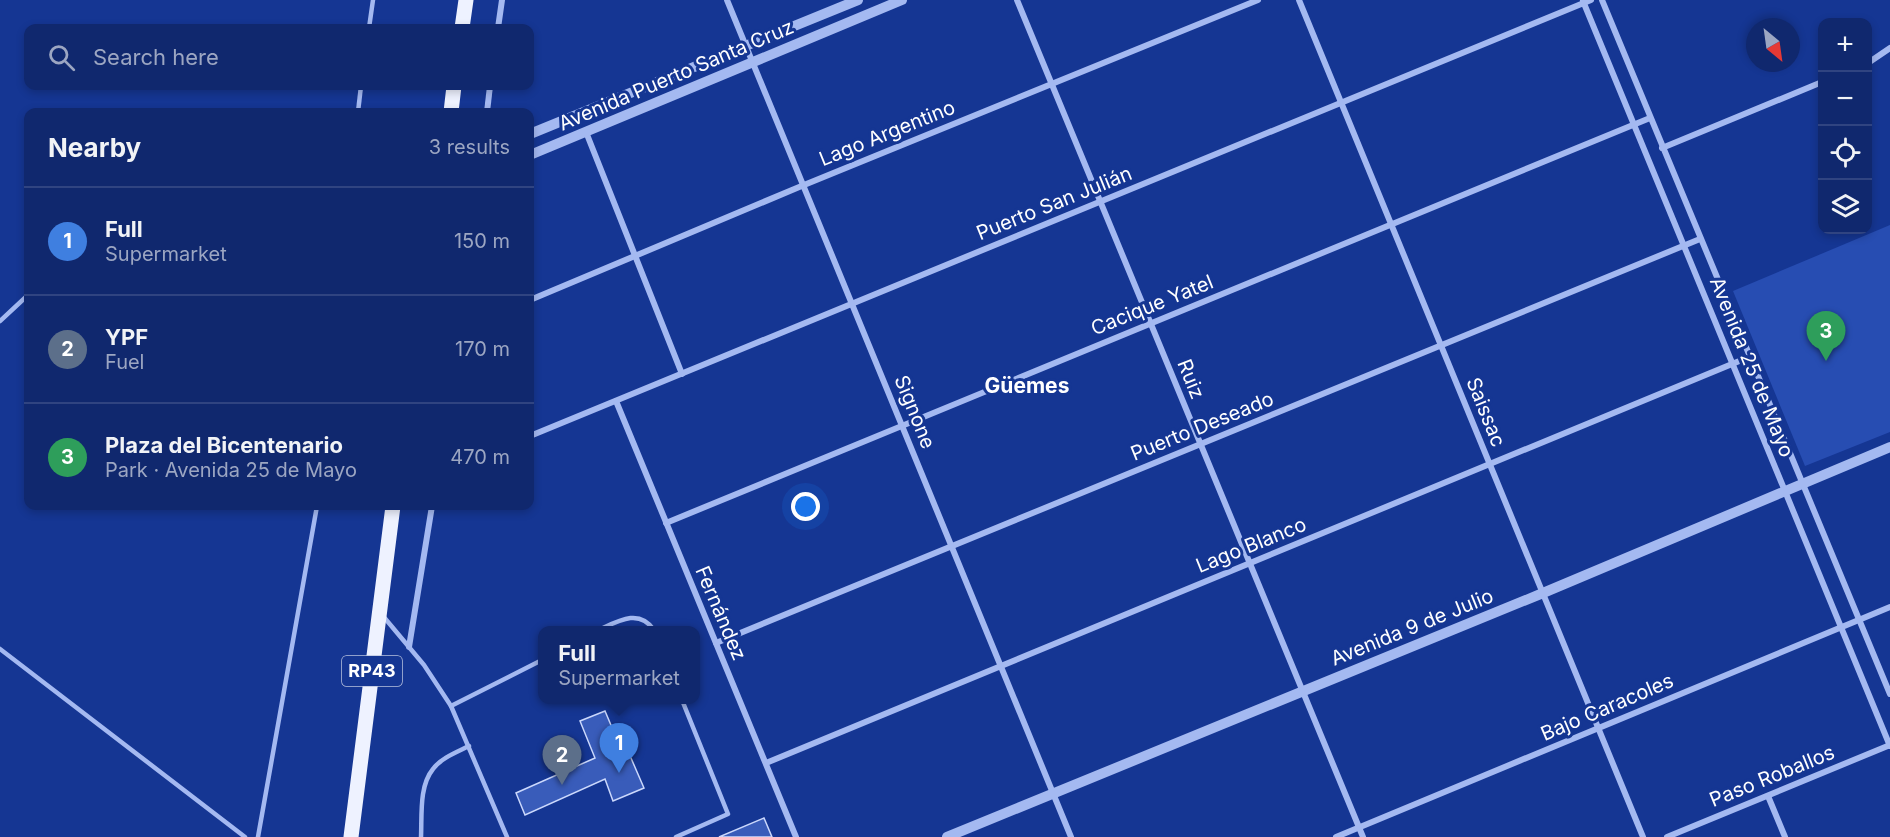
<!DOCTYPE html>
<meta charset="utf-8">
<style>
body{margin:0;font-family:Inter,sans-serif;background:#193073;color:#f1f3f6}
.controls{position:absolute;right:18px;top:18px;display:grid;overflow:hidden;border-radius:12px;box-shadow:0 3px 9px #0003}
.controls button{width:54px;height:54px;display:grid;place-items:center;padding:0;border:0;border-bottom:2px solid #304481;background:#10286e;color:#f1f3f6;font:30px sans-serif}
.compass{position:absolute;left:1746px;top:18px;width:54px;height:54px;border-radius:50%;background:#10286e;box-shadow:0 3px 9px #0003;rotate:151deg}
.you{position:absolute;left:806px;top:507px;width:21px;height:21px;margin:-15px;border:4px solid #fff;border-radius:50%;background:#1a73e8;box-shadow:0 0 0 9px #1a73e833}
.badge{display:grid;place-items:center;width:39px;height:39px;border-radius:50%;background:#bca0f2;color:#fff;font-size:20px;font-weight:700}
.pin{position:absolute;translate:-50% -50px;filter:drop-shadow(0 2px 3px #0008)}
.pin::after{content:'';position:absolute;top:32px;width:21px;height:18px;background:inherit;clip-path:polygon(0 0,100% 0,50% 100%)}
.popup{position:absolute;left:538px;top:626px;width:162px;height:78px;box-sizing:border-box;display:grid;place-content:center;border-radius:12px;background:#10286e;filter:drop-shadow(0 2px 4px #0005);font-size:20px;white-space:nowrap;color:#9ca6c2}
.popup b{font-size:22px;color:#f1f3f6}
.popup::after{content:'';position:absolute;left:50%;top:100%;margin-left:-12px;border:12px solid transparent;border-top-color:#10286e}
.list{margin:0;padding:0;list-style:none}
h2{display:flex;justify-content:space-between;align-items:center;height:78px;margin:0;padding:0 24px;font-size:26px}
h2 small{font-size:20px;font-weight:400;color:#9ca6c2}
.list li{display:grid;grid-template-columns:39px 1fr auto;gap:18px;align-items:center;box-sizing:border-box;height:108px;padding:0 24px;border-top:2px solid #304481}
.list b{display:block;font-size:22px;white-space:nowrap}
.list p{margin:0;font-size:20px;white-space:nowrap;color:#9ca6c2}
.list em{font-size:20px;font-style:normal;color:#9ca6c2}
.icon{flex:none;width:33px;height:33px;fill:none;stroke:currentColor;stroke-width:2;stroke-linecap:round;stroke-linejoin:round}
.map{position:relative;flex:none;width:1890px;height:837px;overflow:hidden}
.search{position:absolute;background:#10286e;box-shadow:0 3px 9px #0003;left:24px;top:24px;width:510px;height:66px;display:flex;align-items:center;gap:15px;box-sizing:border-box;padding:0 21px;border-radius:12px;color:#9ca6c2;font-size:22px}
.panel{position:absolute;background:#10286e;box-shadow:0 3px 9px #0003;left:24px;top:108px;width:510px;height:402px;border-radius:12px}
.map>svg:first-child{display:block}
.green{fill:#274db2}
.building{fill:#395cba;stroke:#cbd8fc;stroke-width:1.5}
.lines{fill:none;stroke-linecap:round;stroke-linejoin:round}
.service{stroke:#a4b9f1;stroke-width:4.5}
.minor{stroke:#a4b9f1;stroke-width:6}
.tertiary{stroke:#a4b9f1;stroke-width:10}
.primary{stroke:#eef2ff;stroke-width:15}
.labels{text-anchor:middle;stroke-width:6;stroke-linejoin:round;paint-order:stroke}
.shield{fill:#153693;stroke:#b9c3df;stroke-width:1.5}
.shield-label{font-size:18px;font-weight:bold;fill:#fff}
.street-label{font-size:20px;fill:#fff;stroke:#153693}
.neighbourhood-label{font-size:21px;font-weight:bold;fill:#fff;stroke:#153693}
</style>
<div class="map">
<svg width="1890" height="837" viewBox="0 0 1890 837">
<rect width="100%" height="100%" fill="#153693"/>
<path class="green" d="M1890,225V432L1805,466L1733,291Z"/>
<g class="building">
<path d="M605,711L616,737L621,735L644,788L613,801L605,779L525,815L516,793L595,758L580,721Z"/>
<path d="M764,818L772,837H719Z"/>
</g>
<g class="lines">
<g class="service">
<path d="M369,28L373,0"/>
<path d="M358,112L361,86"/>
<path d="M0,321L28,295"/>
<path d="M383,616L424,665L451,706L507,837"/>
<path d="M599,630C618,621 639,608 654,630"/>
<path d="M0,649L245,837"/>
<path d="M451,706L542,660"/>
<path d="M258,837L317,506"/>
<path d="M421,837C422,815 419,786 433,769C441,758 457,752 469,746"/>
<path d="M676,837L728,814L682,700"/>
</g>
<g class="minor">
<path d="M727,0L1071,837"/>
<path d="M1017,0L1363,837"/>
<path d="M1299,0L1643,837"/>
<path d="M1602,0L1890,694"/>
<path d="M1583,1L1890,746"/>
<path d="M498,28L502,0"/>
<path d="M1868,63L1890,48"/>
<path d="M487,112L490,86"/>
<path d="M586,132L682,374"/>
<path d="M1662,148L1822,82"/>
<path d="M530,300L804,185L1258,0"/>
<path d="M616,401L796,837"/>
<path d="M530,436L1591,0"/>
<path d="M666,523L1650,118"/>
<path d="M716,643L1700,239"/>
<path d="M409,647L432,506"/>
<path d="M766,763L1749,357"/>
<path d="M1768,796L1785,837"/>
<path d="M1336,837L1890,607"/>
<path d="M1667,837L1890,745"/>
</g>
<g class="tertiary">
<path d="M530,134L858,0"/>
<path d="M530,155L902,0"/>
<path d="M947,837L1543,593L1890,447"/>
</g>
<g class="primary">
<path d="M462,28L466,0"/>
<path d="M451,112L454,86"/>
<path d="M351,837L393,506"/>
</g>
</g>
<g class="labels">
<rect class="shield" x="342" y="656" width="60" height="30" rx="4.5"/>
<g class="shield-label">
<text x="372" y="677">RP43</text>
</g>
<g class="street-label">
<text transform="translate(676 75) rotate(-23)" y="7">Avenida Puerto Santa Cruz</text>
<text transform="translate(887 133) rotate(-22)" y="7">Lago Argentino</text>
<text transform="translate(1054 203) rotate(-22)" y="7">Puerto San Julián</text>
<text transform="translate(1152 305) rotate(-22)" y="7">Cacique Yatel</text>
<text transform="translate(1752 367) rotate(68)" y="7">Avenida 25 de Mayo</text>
<text transform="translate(1191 379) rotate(68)" y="7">Ruiz</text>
<text transform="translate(915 412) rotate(68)" y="7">Signone</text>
<text transform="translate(1486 412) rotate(68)" y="7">Saissac</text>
<text transform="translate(1202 426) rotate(-22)" y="7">Puerto Deseado</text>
<text transform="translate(1251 545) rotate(-22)" y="7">Lago Blanco</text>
<text transform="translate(721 613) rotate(67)" y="7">Fernández</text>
<text transform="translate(1412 627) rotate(-22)" y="7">Avenida 9 de Julio</text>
<text transform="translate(1607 707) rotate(-23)" y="7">Bajo Caracoles</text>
<text transform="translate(1772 776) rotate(-22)" y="7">Paso Roballos</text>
</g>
<g class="neighbourhood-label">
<text x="1027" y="393">Güemes</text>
</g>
</g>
</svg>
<div class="controls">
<button>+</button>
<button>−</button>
<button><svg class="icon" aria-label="locate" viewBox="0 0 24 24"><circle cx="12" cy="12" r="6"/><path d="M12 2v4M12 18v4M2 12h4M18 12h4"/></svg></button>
<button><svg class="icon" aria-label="layers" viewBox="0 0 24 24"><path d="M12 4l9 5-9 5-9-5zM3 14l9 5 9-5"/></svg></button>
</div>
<svg class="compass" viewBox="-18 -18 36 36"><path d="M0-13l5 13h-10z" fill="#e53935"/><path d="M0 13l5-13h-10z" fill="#9ca6c2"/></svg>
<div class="you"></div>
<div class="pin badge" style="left:619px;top:773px;background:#3f7fe0">1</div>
<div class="popup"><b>Full</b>Supermarket</div>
<div class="pin badge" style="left:562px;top:785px;background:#5c6f8a">2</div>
<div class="pin badge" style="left:1826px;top:361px;background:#2e9e5b">3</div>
<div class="search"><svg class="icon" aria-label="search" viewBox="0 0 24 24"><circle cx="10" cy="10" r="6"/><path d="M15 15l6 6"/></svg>Search here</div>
<section class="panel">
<h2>Nearby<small>3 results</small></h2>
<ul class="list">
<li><span class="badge" style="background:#3f7fe0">1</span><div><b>Full</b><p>Supermarket</p></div><em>150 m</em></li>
<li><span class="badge" style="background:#5c6f8a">2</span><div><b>YPF</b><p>Fuel</p></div><em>170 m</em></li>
<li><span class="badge" style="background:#2e9e5b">3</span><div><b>Plaza del Bicentenario</b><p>Park · Avenida 25 de Mayo</p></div><em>470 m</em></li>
</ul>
</section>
</div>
